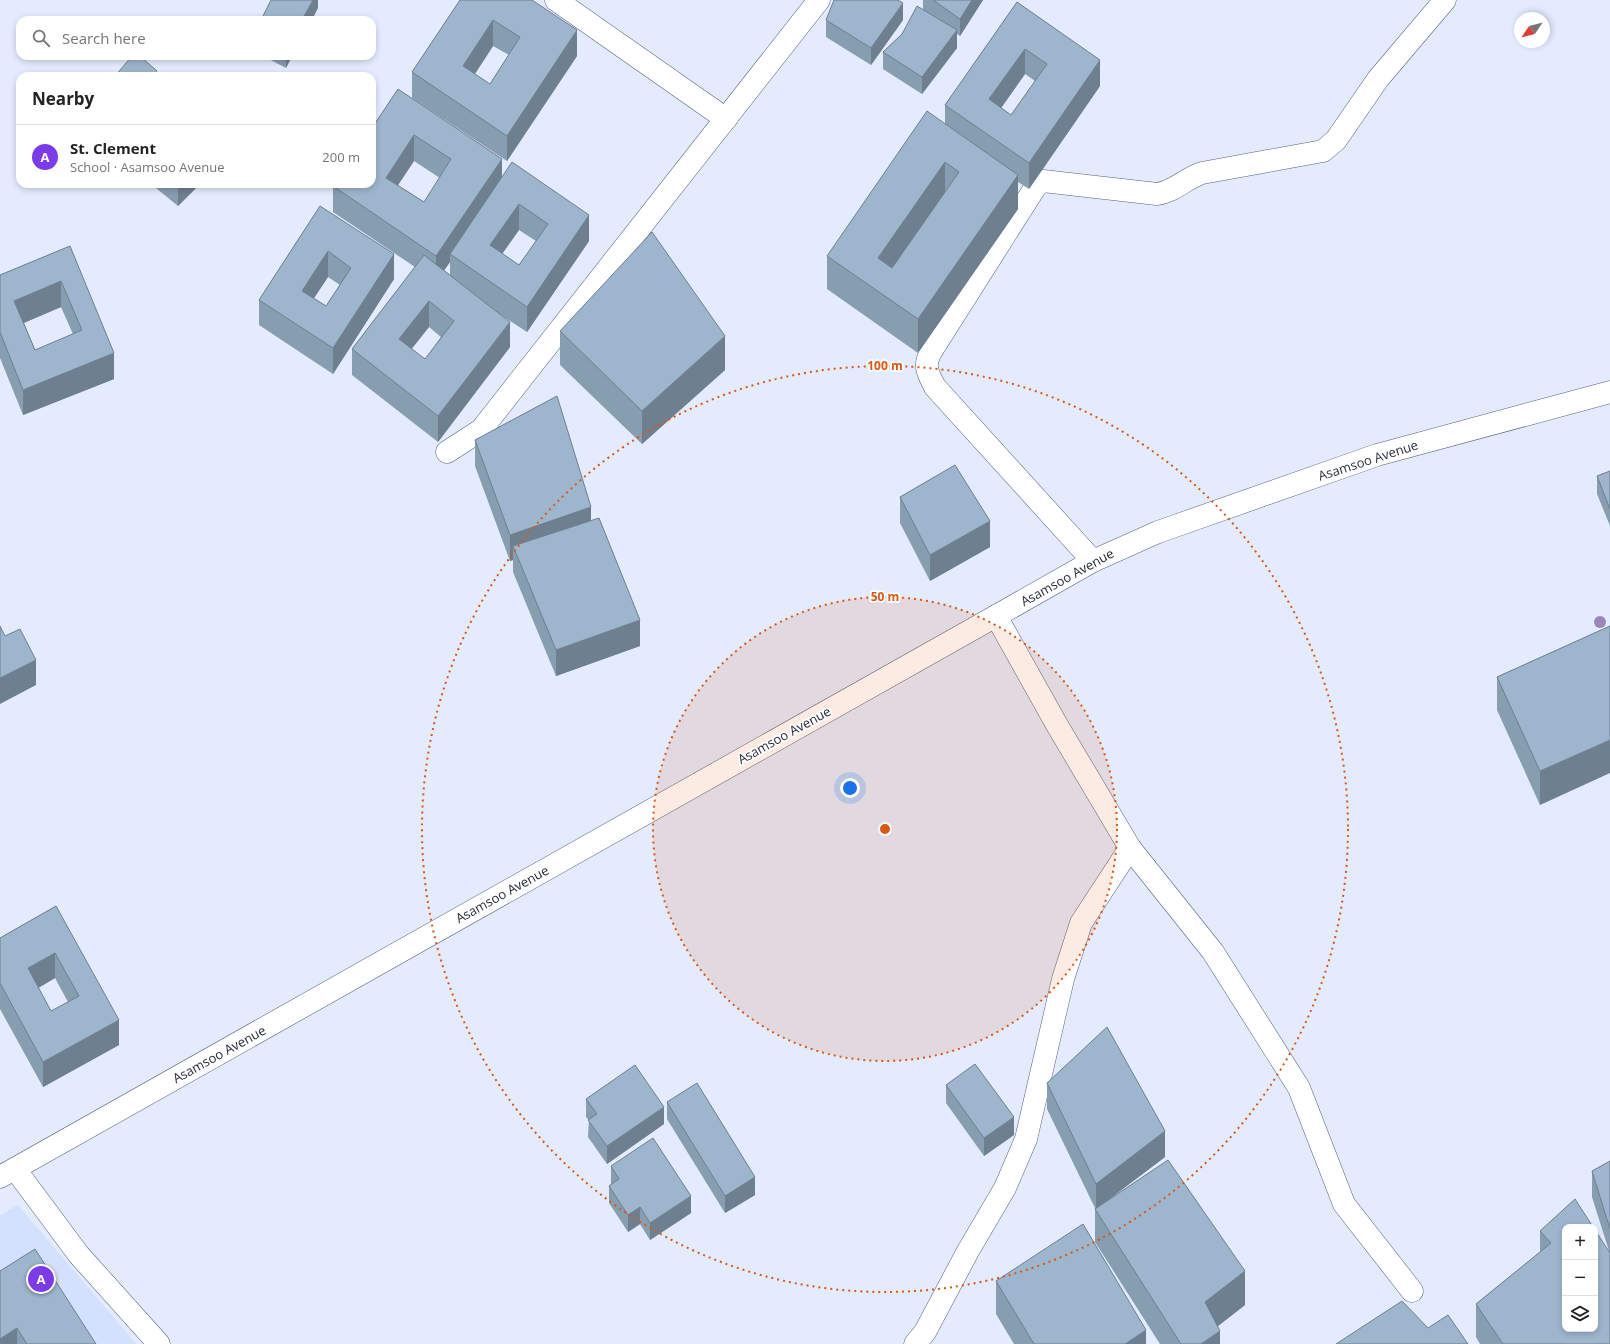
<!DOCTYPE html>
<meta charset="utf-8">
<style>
body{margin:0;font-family:"Open Sans",sans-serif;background:#f2f2f2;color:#222}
.controls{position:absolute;right:12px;bottom:12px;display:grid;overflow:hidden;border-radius:8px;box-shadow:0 2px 6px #0003}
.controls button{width:36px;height:36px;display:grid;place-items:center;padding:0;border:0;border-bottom:1px solid #e0e0e0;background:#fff;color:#222;font:20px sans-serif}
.compass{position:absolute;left:1514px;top:12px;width:36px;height:36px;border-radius:50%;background:#fff;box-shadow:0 2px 6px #0003;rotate:235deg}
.you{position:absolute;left:850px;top:788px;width:14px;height:14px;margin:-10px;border:3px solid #fff;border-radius:50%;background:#1a73e8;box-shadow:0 0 0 6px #1a73e833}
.badge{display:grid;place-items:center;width:26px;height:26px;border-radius:50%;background:#7c3aed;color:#fff;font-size:13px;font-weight:700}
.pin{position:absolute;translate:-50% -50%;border:2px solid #fff;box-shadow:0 1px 4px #0006}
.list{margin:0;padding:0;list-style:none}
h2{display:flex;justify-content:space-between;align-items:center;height:52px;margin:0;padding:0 16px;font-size:17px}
h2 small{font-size:13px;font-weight:400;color:#767676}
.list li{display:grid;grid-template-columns:26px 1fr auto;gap:12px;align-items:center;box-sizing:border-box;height:64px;padding:0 16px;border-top:1px solid #e0e0e0}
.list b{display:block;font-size:15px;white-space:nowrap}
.list p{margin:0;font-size:13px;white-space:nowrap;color:#767676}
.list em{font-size:13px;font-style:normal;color:#767676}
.icon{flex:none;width:22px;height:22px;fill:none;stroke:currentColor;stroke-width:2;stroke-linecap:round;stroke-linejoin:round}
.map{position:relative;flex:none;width:1610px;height:1344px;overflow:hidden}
.search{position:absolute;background:#fff;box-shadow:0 2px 6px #0003;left:16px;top:16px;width:360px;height:44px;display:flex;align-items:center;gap:10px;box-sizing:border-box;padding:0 14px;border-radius:12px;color:#767676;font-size:15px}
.panel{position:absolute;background:#fff;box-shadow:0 2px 6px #0003;left:16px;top:72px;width:360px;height:116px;border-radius:12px}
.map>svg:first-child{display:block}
.built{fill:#d4e1fe}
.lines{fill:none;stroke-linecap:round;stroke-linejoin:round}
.street-casing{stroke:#56617a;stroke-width:23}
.street{stroke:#fff;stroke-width:22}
.tree{fill:#9a86b8}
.wall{fill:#879db0;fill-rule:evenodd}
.shaded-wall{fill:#6e7f90}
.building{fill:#9db6cd;stroke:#6e7f90;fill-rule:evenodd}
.ring{fill:none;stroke:#de570e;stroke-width:2;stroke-dasharray:2 4}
.labels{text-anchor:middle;stroke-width:3.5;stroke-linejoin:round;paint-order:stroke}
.street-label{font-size:13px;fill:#282d38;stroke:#fff}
.centre{fill:#de570e;stroke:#fff;stroke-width:2}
.ring-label{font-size:12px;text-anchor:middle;font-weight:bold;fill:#de570e;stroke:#fff;stroke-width:3.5;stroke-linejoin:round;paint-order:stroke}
</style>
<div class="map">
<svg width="1610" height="1344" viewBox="0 0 1610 1344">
<rect width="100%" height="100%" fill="#e3ebfd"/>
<path class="built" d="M18,1205L136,1344H0V1215Z"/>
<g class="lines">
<defs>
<g id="street">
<path d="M556,0L726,119"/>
<path d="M447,452L481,430L819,0"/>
<path d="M1093,561L935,387C927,372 923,365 932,350L1036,186L1043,181L1157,194C1174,192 1186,178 1202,173L1323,151L1336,140L1378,79L1445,0"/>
<path d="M996,616L1057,725L1130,848L1213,952L1299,1088L1344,1204L1412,1291"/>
<path d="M15,1169L79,1255L159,1344"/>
<path d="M0,1177L996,616L1093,561L1158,532L1377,455L1610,392"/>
<path d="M915,1344L925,1332L968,1251L1005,1188L1026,1139L1063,979L1081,923L1130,848"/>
</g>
</defs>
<use href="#street" class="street-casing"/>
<use href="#street" class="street"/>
</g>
<circle class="tree" cx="1600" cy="622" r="6"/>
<g class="wall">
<path d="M460,0L577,56L507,161L412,98V72ZM493,46L509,55L490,84L475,74Z"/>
<path d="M923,0H983L960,36L957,34V48L922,94L883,69V52L902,34L923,10Z"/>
<path d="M1017,2L1100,86L1029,189L1018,182V209L918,353L827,289V256L945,124V105ZM1025,74L1035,81L1011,115L1001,108Z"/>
<path d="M826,20H903L871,65L826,37Z"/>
<path d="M263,56H292L286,68Z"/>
<path d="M398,89L502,177L589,241L527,332L501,315L510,347L438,442L352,375V349L415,267L333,212V186ZM414,161L440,178L424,202L398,185ZM519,230L536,241L519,265L502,254ZM450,262V275L444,270ZM429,327L441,337L425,359L411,349Z"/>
<path d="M151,184H200L178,206Z"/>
<path d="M320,206L394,279L333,374L259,325V300ZM328,277L340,285L326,306L314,298Z"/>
<path d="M70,246L114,379L23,415L0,358V275ZM61,307L73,334L35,350L24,323Z"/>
<path d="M560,331L725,370L642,444L560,365Z"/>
<path d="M475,440L591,521L640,646L556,676L513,572V560L510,561L475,466Z"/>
<path d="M1610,471V526L1597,494V476Z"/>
<path d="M900,497L990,547L930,581L900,523Z"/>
<path d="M1610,626L1540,805L1497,710V677Z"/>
<path d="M56,906L119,1045L43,1087L0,1009V938ZM55,978L68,1002L51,1011L38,988Z"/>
<path d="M1047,1083L1165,1157L1115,1195L1245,1305L1218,1326L1220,1344H1160L1095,1242V1208L1047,1109Z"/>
<path d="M946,1085L1014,1135L984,1156L946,1103Z"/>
<path d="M586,1099L664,1124L607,1164L588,1137L589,1120L586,1117Z"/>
<path d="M667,1102L755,1195L725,1213L667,1119Z"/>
<path d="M1610,1161V1344H1480L1476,1337V1304L1540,1252V1231L1609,1251L1592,1197V1171Z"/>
<path d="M611,1166L691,1213L650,1240L640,1224L628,1232L609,1203V1186L611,1184Z"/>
<path d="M0,1271L96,1344H0Z"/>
<path d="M996,1281L1146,1344H1014L996,1314Z"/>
</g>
<g class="shaded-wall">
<path d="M313,0H318V8L312,20H302Z"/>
<path d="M972,0H983L960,36V19Z"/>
<path d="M903,3V20L871,65V48Z"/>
<path d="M493,20V46L463,92V66Z"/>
<path d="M577,30V56L507,161V136Z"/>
<path d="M957,30V48L922,94V77Z"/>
<path d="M1025,49V74L989,125V99Z"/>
<path d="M286,56H292L286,68Z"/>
<path d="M1100,60V86L1029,189V163Z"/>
<path d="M157,71V76H153Z"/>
<path d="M414,135V161L386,203V178Z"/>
<path d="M502,159V185L450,254V262L436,282V256Z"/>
<path d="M945,162V195L878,292V258Z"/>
<path d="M1018,175V209L918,353V319Z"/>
<path d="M178,184H200L178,206Z"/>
<path d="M519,204V230L490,271V245Z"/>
<path d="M589,215V241L527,332V307Z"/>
<path d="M328,251V277L302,316V291Z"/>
<path d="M394,254V279L333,374V348Z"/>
<path d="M61,281V307L14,327V301Z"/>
<path d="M429,301V327L399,365V339Z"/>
<path d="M510,322V347L438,442V416Z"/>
<path d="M725,336V370L642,444V411Z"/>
<path d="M114,353V379L23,415V390Z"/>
<path d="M591,507V533L513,546V560L510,561V535Z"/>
<path d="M990,521V547L930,581V555Z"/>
<path d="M640,620V646L556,676V650Z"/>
<path d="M36,660V685L0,704V678Z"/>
<path d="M1610,740V773L1540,805V771Z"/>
<path d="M55,953V978L28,994V968Z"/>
<path d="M119,1020V1045L43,1087V1062Z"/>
<path d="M664,1107V1124L607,1164V1146Z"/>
<path d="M1014,1117V1135L984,1156V1138Z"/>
<path d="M1165,1131V1157L1096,1209V1184Z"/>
<path d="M755,1177V1195L725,1213V1196Z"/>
<path d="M691,1196V1213L650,1240V1223Z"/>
<path d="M640,1207V1224L628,1232V1215Z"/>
<path d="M1245,1271V1305L1205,1336V1302Z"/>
<path d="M17,1328V1344H0V1339Z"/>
<path d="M1146,1330V1344H1125Z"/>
<path d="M1220,1331V1344H1201Z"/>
</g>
<g class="building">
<path d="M271,0H313L302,20H261Z"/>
<path d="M460,0H532L577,30L507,136L412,72ZM493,20L520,37L490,84L463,66Z"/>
<path d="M834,0H898L903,3L871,48L826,20Z"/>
<path d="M933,0H972L960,19Z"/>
<path d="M1017,2L1100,60L1029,163L945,105ZM1025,49L1047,64L1011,115L989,99Z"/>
<path d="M917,6L957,30L922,77L883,52L902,34Z"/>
<path d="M132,56H140L157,71L153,76H115Z"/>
<path d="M398,89L502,159L436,256L333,186L334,184H372V128ZM414,135L451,159L424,202L386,178Z"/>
<path d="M927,111L1018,175L918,319L827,256ZM945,162L959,172L892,268L878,258Z"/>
<path d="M512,162L589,215L527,307L450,254ZM519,204L548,224L519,265L490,245Z"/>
<path d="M320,206L394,254L333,348L259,300ZM328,251L351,268L326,306L302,291Z"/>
<path d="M652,232L725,336L642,411L560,331Z"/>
<path d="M70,246L114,353L23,390L0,332V275ZM61,281L82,330L35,350L14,301Z"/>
<path d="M424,255L510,322L438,416L352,349ZM429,301L454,321L425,359L399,339Z"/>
<path d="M557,396L591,507L510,535L475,440Z"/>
<path d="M955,465L990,521L930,555L900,497Z"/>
<path d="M1610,471V509L1597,476Z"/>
<path d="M599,518L640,620L556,650L513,546Z"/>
<path d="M0,626L5,636L20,629L36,660L0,678Z"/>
<path d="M1610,626V740L1540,771L1497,677Z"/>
<path d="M56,906L119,1020L43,1062L0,983V938ZM55,953L79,996L51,1011L28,968Z"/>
<path d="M1107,1027L1165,1131L1096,1184L1047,1083Z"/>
<path d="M975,1064L1014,1117L984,1138L946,1085Z"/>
<path d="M635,1065L664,1107L607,1146L588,1120L597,1114L586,1099Z"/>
<path d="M697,1083L755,1177L725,1196L667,1102Z"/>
<path d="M653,1138L691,1196L650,1223L640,1207L628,1215L609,1186L619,1179L611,1166Z"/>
<path d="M1168,1160L1245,1271L1205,1302L1220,1331L1201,1344H1181L1095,1209Z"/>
<path d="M1610,1161V1229L1592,1171Z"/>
<path d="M1575,1199L1593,1227H1565V1329H1595V1230L1610,1253V1344H1503L1476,1304L1551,1243L1540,1231Z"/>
<path d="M1083,1224L1146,1330L1125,1344H1034L996,1281Z"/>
<path d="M35,1249L96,1344H27L17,1328L0,1339V1271Z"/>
<path d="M1402,1301L1428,1328L1448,1315L1468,1344H1336Z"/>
</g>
<circle cx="885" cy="829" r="232" fill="#de570e" fill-opacity=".12"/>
<g class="ring">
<circle cx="885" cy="829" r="232"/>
<circle cx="885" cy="829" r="463"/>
</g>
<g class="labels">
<g class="street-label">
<text transform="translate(1368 460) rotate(-18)" y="5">Asamsoo Avenue</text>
<text transform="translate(1067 577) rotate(-29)" y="5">Asamsoo Avenue</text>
<text transform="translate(784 735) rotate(-29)" y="5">Asamsoo Avenue</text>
<text transform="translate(502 894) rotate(-29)" y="5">Asamsoo Avenue</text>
<text transform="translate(219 1054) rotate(-29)" y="5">Asamsoo Avenue</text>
</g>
</g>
<circle cx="885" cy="829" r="6" class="centre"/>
<g class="ring-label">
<text x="885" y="370">100 m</text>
<text x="885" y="601">50 m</text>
</g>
</svg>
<div class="controls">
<button>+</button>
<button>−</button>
<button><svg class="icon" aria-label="layers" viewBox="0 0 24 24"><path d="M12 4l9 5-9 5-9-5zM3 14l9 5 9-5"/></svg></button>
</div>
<svg class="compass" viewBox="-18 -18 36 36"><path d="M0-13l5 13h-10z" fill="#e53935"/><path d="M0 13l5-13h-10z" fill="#767676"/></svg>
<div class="you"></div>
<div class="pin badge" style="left:41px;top:1279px">A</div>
<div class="search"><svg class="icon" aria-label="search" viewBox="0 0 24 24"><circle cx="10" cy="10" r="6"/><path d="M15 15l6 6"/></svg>Search here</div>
<section class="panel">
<h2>Nearby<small></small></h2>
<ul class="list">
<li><span class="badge">A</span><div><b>St. Clement</b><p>School · Asamsoo Avenue</p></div><em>200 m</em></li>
</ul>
</section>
</div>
